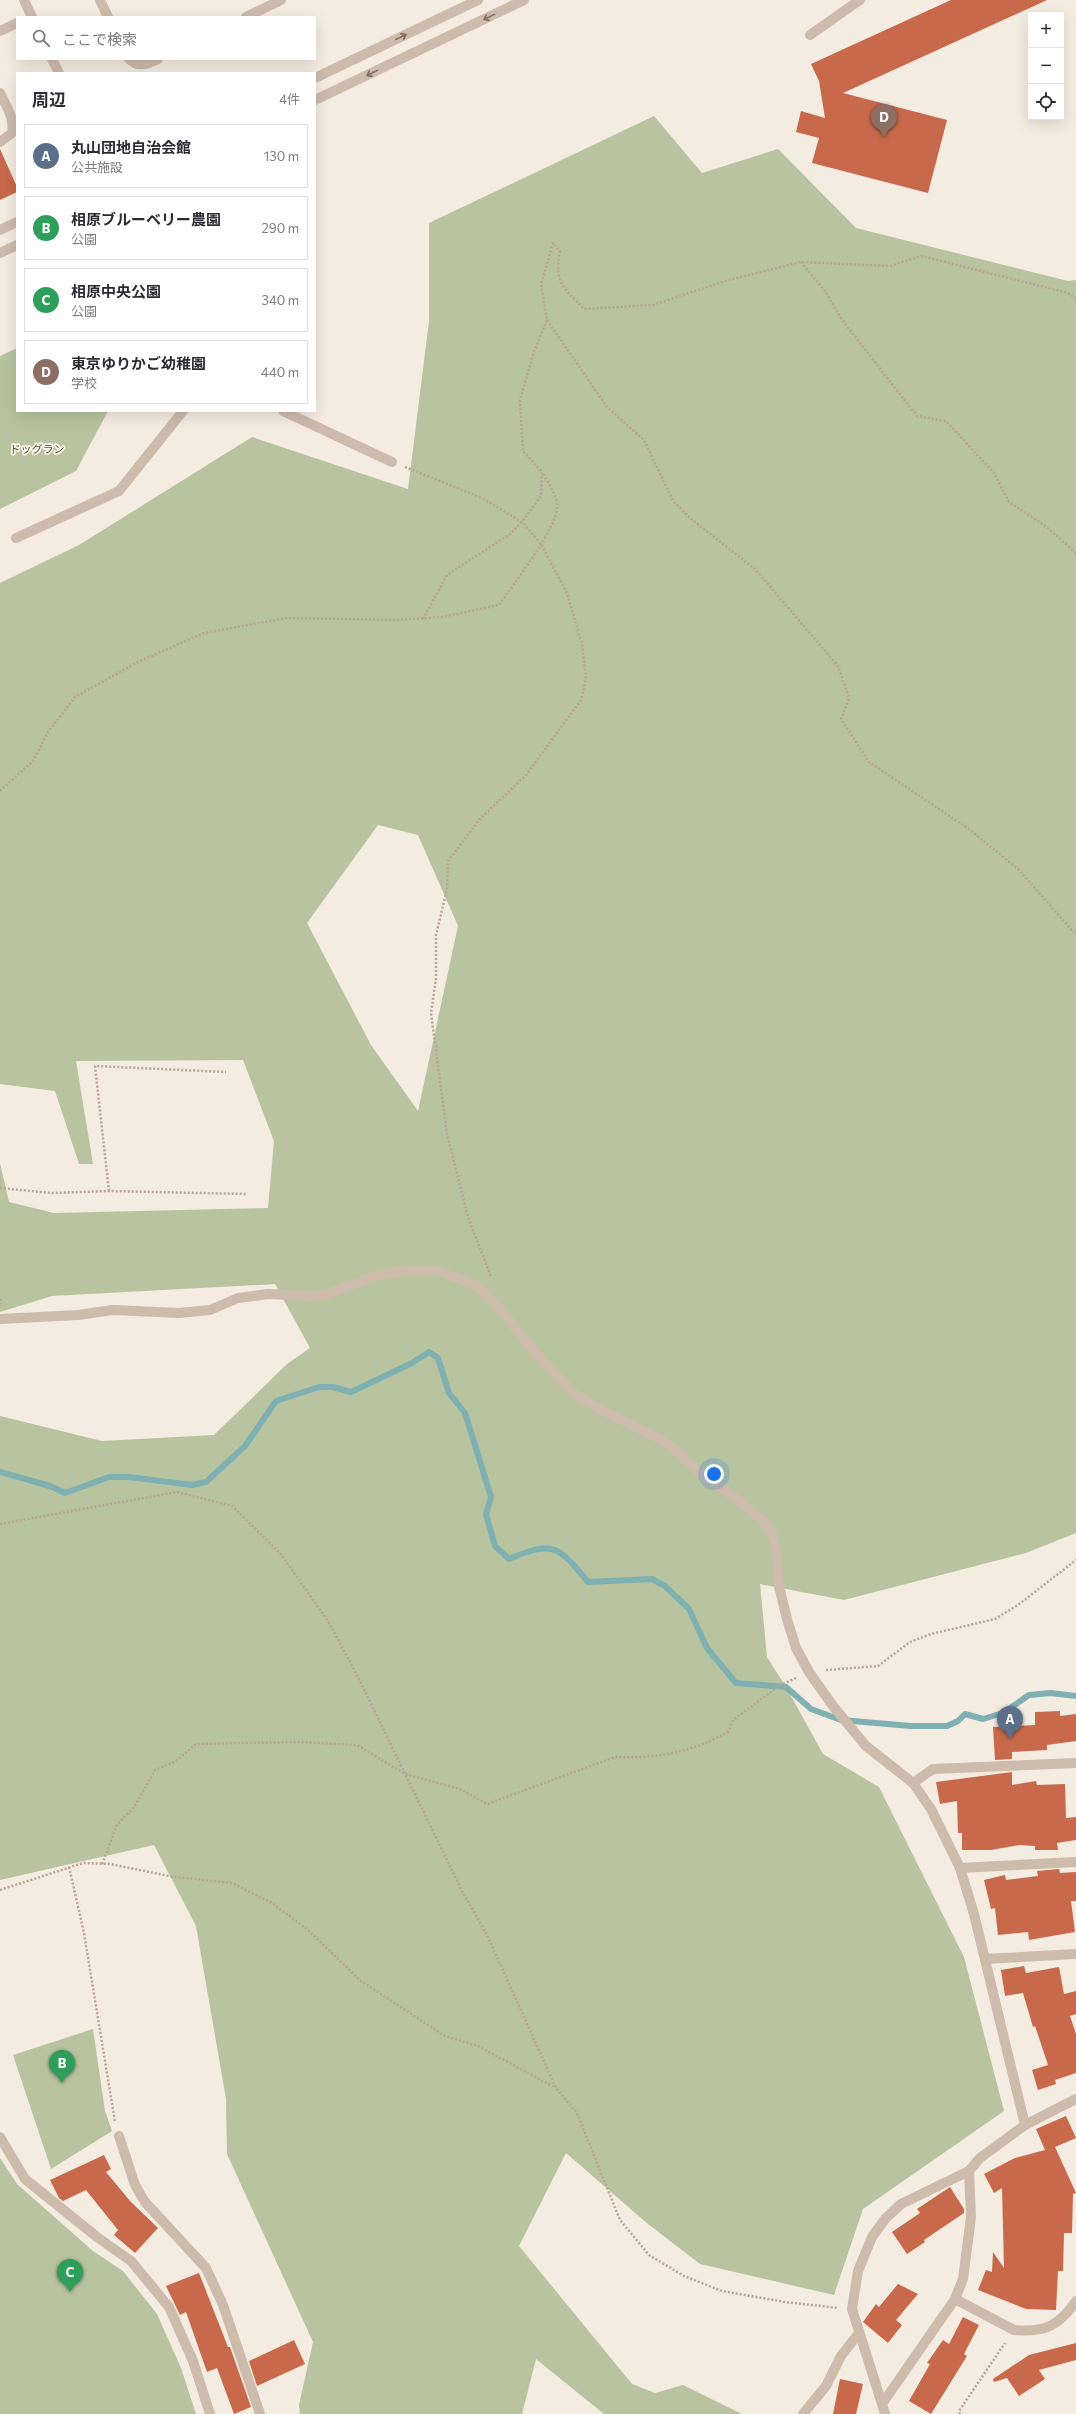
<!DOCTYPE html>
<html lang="ja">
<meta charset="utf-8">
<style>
body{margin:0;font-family:Commissioner,"Noto Sans JP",sans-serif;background:#f7f7f7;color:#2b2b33}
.controls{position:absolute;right:12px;top:12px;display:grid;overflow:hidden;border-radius:0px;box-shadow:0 4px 16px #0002}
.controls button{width:36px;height:36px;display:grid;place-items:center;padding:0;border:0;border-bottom:1px solid #e1e1e2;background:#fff;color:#2b2b33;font:20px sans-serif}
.you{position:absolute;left:714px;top:1474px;width:14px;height:14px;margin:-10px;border:3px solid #fff;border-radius:50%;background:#1a73e8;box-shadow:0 0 0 6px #1a73e833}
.badge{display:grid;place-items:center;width:26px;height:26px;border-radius:50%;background:#0b8043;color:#fff;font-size:13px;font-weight:700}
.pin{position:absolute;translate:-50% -33px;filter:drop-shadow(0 1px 2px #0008)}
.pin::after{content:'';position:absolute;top:21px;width:14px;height:12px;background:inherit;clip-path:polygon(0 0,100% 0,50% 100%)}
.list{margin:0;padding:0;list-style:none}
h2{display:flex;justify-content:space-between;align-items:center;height:52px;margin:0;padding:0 16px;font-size:17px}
h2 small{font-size:13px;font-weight:400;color:#7c7c81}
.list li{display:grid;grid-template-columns:26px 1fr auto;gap:12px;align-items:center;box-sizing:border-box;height:64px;margin:0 8px 8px;padding:0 8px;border:1px solid #e1e1e2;border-radius:0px}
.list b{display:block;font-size:15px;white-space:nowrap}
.list p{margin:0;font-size:13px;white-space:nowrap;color:#7c7c81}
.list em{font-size:13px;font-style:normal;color:#7c7c81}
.icon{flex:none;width:22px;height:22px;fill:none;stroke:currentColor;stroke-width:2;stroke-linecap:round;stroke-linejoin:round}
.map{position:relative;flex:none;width:1076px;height:2414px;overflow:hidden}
.search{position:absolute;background:#fff;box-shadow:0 4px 16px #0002;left:16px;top:16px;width:300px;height:44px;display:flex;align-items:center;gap:10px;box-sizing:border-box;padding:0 14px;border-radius:0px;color:#7c7c81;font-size:15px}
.panel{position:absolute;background:#fff;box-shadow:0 4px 16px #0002;left:16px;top:72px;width:300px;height:340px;border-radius:0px}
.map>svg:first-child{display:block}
.green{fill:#b8c4a0;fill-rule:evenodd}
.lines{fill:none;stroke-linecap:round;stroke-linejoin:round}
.stream{stroke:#7fb0b2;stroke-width:6}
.building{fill:#c8694b}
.path{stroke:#b9a596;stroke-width:2.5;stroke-dasharray:2 2;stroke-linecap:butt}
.minor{stroke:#cdbbac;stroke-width:10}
.oneway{stroke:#7d6f65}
.labels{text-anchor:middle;stroke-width:3.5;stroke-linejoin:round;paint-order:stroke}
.park-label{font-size:11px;fill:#4a5a2e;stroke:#fbf5ee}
</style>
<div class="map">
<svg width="1076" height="2414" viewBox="0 0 1076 2414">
<rect width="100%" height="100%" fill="#f4ebe1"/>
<g class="green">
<path d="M654,116L702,173L778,149L856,228L1068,281L1076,280V1533L1026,1553L844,1600L760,1584L767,1657L786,1687L823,1754L879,1787L964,1957L1004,2111L863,2209L834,2295L700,2264L648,2224L566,2153L519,2246L632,2384L655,2393L683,2385L742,2414H604L536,2359L522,2414H300L299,2405L313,2342L227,2154L226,2099L196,1926L154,1845L0,1880V1416L102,1441L214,1435L287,1364L310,1348L275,1284L52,1296L0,1312V1163L9,1202L54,1213L268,1208L274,1141L243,1060L76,1061L93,1164H79L55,1091L0,1084V583L79,545L252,437L408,489L429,321V223ZM378,825L418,835L458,926L418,1111L371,1045L307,923Z"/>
<path d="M17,348V411H108L76,471L0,509V356Z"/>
<path d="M93,2029L105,2111L112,2131L51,2169L13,2055Z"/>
<path d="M0,2158L17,2184L93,2251L123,2271L157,2314L181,2368L196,2414H0Z"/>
</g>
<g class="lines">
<path class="stream" d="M0,1472L50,1486L65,1493L109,1477H129L192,1485L206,1482L245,1446L276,1401L319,1387H333L351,1392L412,1363L429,1352L438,1358L449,1393L465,1413L491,1497L486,1514L495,1546L509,1559C555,1540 558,1546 588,1582L652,1579L665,1586L689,1609L707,1648L736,1683L786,1687L811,1709L841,1720L911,1726H947L958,1721L965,1714L983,1719L1003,1713L1029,1695L1051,1693L1076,1696"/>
</g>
<g class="building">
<path d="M951,0H1047L843,93L947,120L928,193L812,163L819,138L796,132L801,111L825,118L819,81L811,64Z"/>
<path d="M0,149L17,187V192L0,200Z"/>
<path d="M1060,1711V1716L1076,1714V1741L1047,1745V1750L1012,1752V1759L995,1760L993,1727L1035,1725V1712Z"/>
<path d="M1012,1772V1785L1036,1781L1037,1785L1065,1784L1066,1818L1076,1817V1840L1057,1843L1058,1850H1035V1846L1020,1845L991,1850H962V1833H958L957,1801L940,1804L936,1782Z"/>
<path d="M1059,1869L1060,1873L1076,1872V1901H1071L1075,1932L1029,1940L1028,1932L998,1935L995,1908L991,1909L984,1880L1005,1875L1006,1880L1038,1876L1037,1871Z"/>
<path d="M1024,1966L1026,1973L1059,1967L1064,1994L1076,1991V2014L1070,2016L1076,2034V2073L1055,2080L1056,2084L1038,2090L1032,2070L1048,2065L1035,2026L1033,2027L1023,1993L1005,1996L1001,1970Z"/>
<path d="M1066,2116L1076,2138L1055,2147L1076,2193L1073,2194L1072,2233H1064L1063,2271H1058L1056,2310L1026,2309L978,2290L986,2270L992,2272L993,2252L1004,2268L1002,2188L994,2193L984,2174L1015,2158L1045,2150L1036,2129Z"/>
<path d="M104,2155L111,2169L106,2172L130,2201L158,2228L135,2253L114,2235L118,2230L86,2190L63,2201L59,2198L50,2180Z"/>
<path d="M950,2187L964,2209V2213L924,2240L925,2242L907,2254L892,2232L920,2213L917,2209Z"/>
<path d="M199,2273L228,2347H230L251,2407L234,2414L217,2368L207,2372L186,2312L180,2315L166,2286Z"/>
<path d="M898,2284L918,2294L896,2320L902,2325L888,2343L863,2322L876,2304L879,2307Z"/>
<path d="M963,2317L979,2325L964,2354L967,2356L931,2414L909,2401L930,2364L927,2363L943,2340L949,2344Z"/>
<path d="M294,2340L305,2364L257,2386L249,2361Z"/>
<path d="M1076,2343V2360L1039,2370L1045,2379L1019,2396L1007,2378L994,2382L993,2379L1029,2355Z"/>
<path d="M840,2379L863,2384L856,2414H833Z"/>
</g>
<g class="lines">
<g class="path">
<path d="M801,262L825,291L842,320L917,416L946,421L994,473L1009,502L1044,525L1076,553"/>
<path d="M547,320L607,407L644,440L673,501L691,519L755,569L838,666L849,698L841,719L869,762L969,829L1018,869L1076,935"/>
<path d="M405,467L482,498L522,522L541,544L567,593L582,644L586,679L581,700L526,775L480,819L448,861L447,889L436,935V979L431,1013L447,1134L468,1217L491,1277"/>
<path d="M423,619L447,575L510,534L522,522L541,496L542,472L523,451L520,400L534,352L547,320L541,284L553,243L560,251C554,283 563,287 584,309L653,305L728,280L801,262L890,266L921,256L1068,293L1076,298"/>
<path d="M0,791L33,761L48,732L75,697L138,662L204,633L287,618L397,620L442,617L499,605C512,586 560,525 557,504C556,493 547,482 543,473"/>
<path d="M0,1188L51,1193L109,1191L246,1194"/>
<path d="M109,1191L95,1066L226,1072"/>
<path d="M0,1299L1,1304"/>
<path d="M0,1524L177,1492L232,1506L280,1553L328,1621L360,1681L462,1891L487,1935L556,2088L577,2113L620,2220L649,2255L684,2276L722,2291L785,2302L838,2308"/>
<path d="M826,1670L878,1666L910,1642L931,1634L995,1619L1018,1605L1076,1560"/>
<path d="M102,1864L117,1825L135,1806L155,1770L176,1761L196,1744L300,1742L357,1745L405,1774L460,1789L487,1804L615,1757C656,1759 694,1752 729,1731L733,1720L779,1686L796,1678"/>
<path d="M69,1867L84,1933L115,2122"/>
<path d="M0,1890L83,1863L110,1864L169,1876L232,1883L272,1903L308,1930L361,1981L445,2036L478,2046L556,2088"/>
<path d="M960,2414L959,2411L1005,2343"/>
</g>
<g class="minor">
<path d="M24,0L32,17"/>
<path d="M100,0L108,17"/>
<path d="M246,17L281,0"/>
<path d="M0,31L17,23"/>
<path d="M810,35L860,0"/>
<path d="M52,59L59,73"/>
<path d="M129,59C138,68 148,64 158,59"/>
<path d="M315,78L478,0"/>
<path d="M0,93C6,106 15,118 12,133L0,142"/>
<path d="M315,100L524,0"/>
<path d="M0,230L17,222"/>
<path d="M0,253L17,245"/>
<path d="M283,411L392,462"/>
<path d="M16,538L119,491L183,411"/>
<path d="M0,1319L78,1315L113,1310L179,1313L210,1310L238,1298L268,1294L311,1296L325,1295L378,1275L408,1270H437L476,1285L496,1304L533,1350L573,1393L598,1408L666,1442L699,1472L742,1503L764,1522L772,1534L777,1550L778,1582L787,1619L796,1648L809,1672L833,1706L866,1746L913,1783L931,1809L960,1868L974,1914L1025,2125L980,2158L969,2171L971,2217L963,2279L955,2299L882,2404L885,2414"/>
<path d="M913,1783L933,1769L1076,1763"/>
<path d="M960,1868L1076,1862"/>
<path d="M985,1959L1076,1954"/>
<path d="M1025,2125L1076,2099"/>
<path d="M119,2136L135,2185L145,2202L206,2268L223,2305L260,2414"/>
<path d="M0,2137L25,2179L97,2237L131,2261L169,2307L193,2361L210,2414"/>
<path d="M955,2299L1014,2330C1044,2333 1059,2326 1076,2301"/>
<path d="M882,2404L852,2309L858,2271L872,2237L885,2219L901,2204L969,2171"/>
<path d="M803,2414L826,2386L841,2356L859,2333"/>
</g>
</g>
<defs><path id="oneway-shaft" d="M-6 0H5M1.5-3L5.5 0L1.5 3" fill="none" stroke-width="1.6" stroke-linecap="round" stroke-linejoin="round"/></defs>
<g class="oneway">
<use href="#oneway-shaft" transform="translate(489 17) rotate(154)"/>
<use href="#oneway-shaft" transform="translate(401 37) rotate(-26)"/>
<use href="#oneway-shaft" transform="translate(372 73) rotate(154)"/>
</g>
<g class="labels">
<g class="park-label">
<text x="37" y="453">ドッグラン</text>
</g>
</g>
</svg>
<div class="controls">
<button>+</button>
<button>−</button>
<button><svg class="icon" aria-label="locate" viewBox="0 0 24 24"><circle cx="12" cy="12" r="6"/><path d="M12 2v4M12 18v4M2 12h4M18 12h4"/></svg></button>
</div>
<div class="you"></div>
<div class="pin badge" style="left:1010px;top:1739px;background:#5c6f8a">A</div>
<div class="pin badge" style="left:62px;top:2083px;background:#2e9e5b">B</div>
<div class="pin badge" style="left:70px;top:2292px;background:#2e9e5b">C</div>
<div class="pin badge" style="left:884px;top:137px;background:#8d6e63">D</div>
<div class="search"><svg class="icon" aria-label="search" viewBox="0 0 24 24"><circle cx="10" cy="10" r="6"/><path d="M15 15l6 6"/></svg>ここで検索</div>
<section class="panel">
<h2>周辺<small>4件</small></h2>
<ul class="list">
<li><span class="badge" style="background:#5c6f8a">A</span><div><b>丸山団地自治会館</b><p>公共施設</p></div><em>130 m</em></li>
<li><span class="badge" style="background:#2e9e5b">B</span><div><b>相原ブルーベリー農園</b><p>公園</p></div><em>290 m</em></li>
<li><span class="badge" style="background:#2e9e5b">C</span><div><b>相原中央公園</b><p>公園</p></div><em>340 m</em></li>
<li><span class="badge" style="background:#8d6e63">D</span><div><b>東京ゆりかご幼稚園</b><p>学校</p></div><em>440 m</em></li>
</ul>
</section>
</div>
